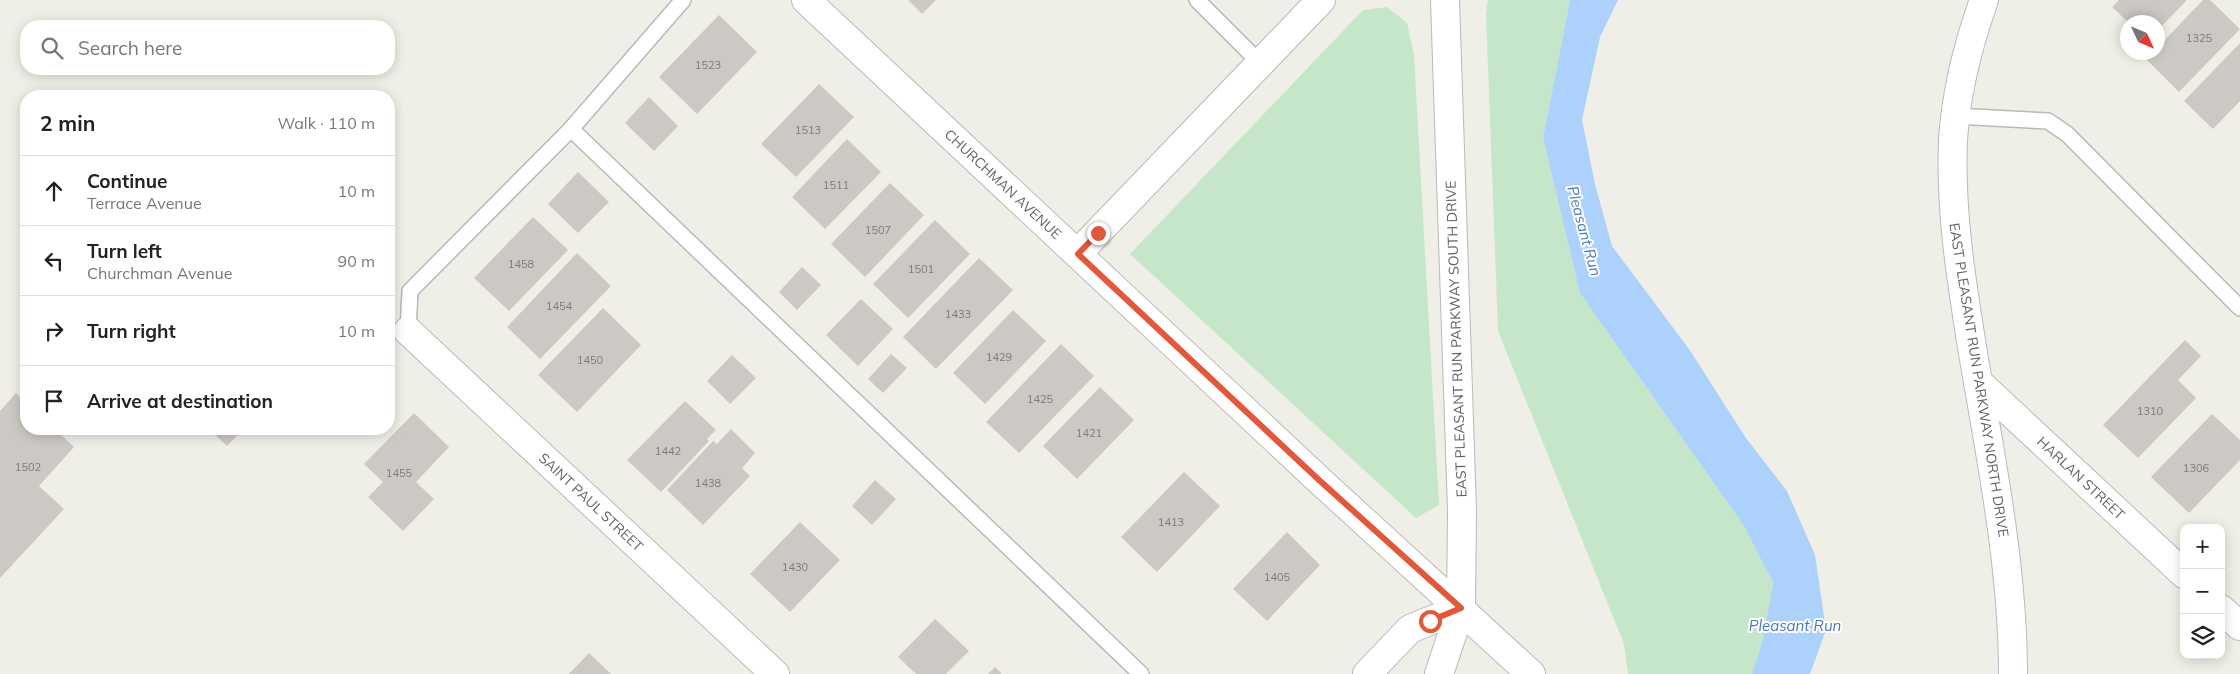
<!DOCTYPE html>
<meta charset="utf-8">
<style>
body{margin:0;font-family:Mulish,sans-serif;background:#f2f2f2;color:#222}
.controls{position:absolute;right:15px;bottom:15px;display:grid;overflow:hidden;border-radius:10px;box-shadow:0 2px 12px #0003}
.controls button{width:45px;height:45px;display:grid;place-items:center;padding:0;border:0;border-bottom:1px solid #e0e0e0;background:#fff;color:#222;font:25px sans-serif}
.compass{position:absolute;left:2120px;top:15px;width:45px;height:45px;border-radius:50%;background:#fff;box-shadow:0 2px 12px #0003;rotate:134deg}
.stop{position:absolute;width:15px;height:15px;margin:-11px;border:4px solid #e3573a;border-radius:50%;background:#fff}
.stop.end{background:#e3573a;border-color:#fff;box-shadow:0 1px 5px #0008}
.list{margin:0;padding:0;list-style:none}
h2{display:flex;justify-content:space-between;align-items:center;height:65px;margin:0;padding:0 20px;font-size:21px}
h2 small{font-size:16px;font-weight:400;color:#767676}
.list li{display:grid;grid-template-columns:32px 1fr auto;gap:15px;align-items:center;box-sizing:border-box;height:70px;padding:0 20px;border-top:1px solid #e0e0e0}
.list b{display:block;font-size:19px;white-space:nowrap}
.list p{margin:0;font-size:16px;white-space:nowrap;color:#767676}
.list em{font-size:16px;font-style:normal;color:#767676}
.icon{flex:none;width:28px;height:28px;fill:none;stroke:currentColor;stroke-width:2;stroke-linecap:round;stroke-linejoin:round}
.map{position:relative;flex:none;width:2240px;height:674px;overflow:hidden}
.search{position:absolute;background:#fff;box-shadow:0 2px 12px #0003;left:20px;top:20px;width:375px;height:55px;display:flex;align-items:center;gap:12px;box-sizing:border-box;padding:0 18px;border-radius:20px;color:#767676;font-size:19px}
.panel{position:absolute;background:#fff;box-shadow:0 2px 12px #0003;left:20px;top:90px;width:375px;height:345px;border-radius:20px}
.map>svg:first-child{display:block}
.green{fill:#c5e6c8}
.water{fill:#acd2fc}
.building{fill:#ccc9c4}
.lines{fill:none;stroke-linecap:round;stroke-linejoin:round}
.lane-casing{stroke:#b7b9bd;stroke-width:18}
.street-casing{stroke:#b7b9bd;stroke-width:30}
.secondary-casing{stroke:#b8bac0;stroke-width:30}
.lane{stroke:#fff;stroke-width:15}
.street{stroke:#fff;stroke-width:28}
.secondary{stroke:#fff;stroke-width:28}
.route{stroke:#e3573a;stroke-width:6}
.labels{text-anchor:middle;stroke-width:4;stroke-linejoin:round;paint-order:stroke}
.number-label{font-size:11px;fill:#7a7b7e}
.street-label{font-size:14px;fill:#5e6167;stroke:#fff}
.water-label{font-size:15px;font-style:italic;fill:#4a76b7;stroke:#fff}
</style>
<div class="map">
<svg width="2240" height="674" viewBox="0 0 2240 674">
<rect width="100%" height="100%" fill="#f0efe7"/>
<g class="green">
<path d="M1488,0H1570L1543,138L1580,293L1744,526L1773,583L1763,639L1752,674H1628L1624,644L1498,331L1486,14Z"/>
<path d="M1387,7L1407,23L1414,55L1439,505L1416,518L1130,254L1363,10Z"/>
</g>
<path class="water" d="M1570,0H1618L1600,37L1582,120L1595,184L1612,246L1689,349L1746,438L1787,491L1815,555L1826,630L1810,674H1752L1763,639L1773,583L1744,526L1580,293L1543,138Z"/>
<g class="building">
<path d="M908,0H936L922,14Z"/>
<path d="M2119,0H2187L2158,30V22H2128L2112,7Z"/>
<path d="M2203,0H2210L2240,29L2179,92L2146,59L2152,52H2158V47Z"/>
<path d="M719,15L757,52L697,114L659,77Z"/>
<path d="M2240,43V101L2213,129L2184,101Z"/>
<path d="M819,84L854,117L796,177L761,144Z"/>
<path d="M649,97L678,126L654,151L625,123Z"/>
<path d="M847,139L881,172L825,229L792,197Z"/>
<path d="M578,172L609,202L578,233L548,204Z"/>
<path d="M890,183L924,215L865,277L831,244Z"/>
<path d="M533,217L568,250L509,311L474,278Z"/>
<path d="M935,220L970,254L908,318L873,284Z"/>
<path d="M577,253L611,286L540,359L507,327Z"/>
<path d="M979,258L1013,290L936,369L903,337Z"/>
<path d="M802,267L821,285L797,310L779,292Z"/>
<path d="M861,299L893,329L858,366L826,335Z"/>
<path d="M603,308L641,345L577,412L538,375Z"/>
<path d="M1013,310L1046,341L985,404L953,373Z"/>
<path d="M2185,340L2201,356L2178,380L2196,398L2138,458L2103,425Z"/>
<path d="M1061,344L1094,376L1019,453L986,422Z"/>
<path d="M891,354L907,368L883,393L868,379Z"/>
<path d="M732,355L756,378L730,404L707,381Z"/>
<path d="M1100,387L1134,420L1077,479L1043,446Z"/>
<path d="M16,393L26,403V429H55L74,447L39,486L64,509L0,578V411Z"/>
<path d="M685,401L716,430L707,439L709,441L661,492L627,460Z"/>
<path d="M414,413L449,447L416,482L434,499L403,531L368,497L383,482L364,464Z"/>
<path d="M2212,414L2240,440V460L2189,513L2151,477Z"/>
<path d="M209,429H243L227,446Z"/>
<path d="M731,429L755,453L742,468L750,476L703,525L667,490L713,441L717,444Z"/>
<path d="M1184,472L1220,506L1157,572L1121,537Z"/>
<path d="M875,480L896,499L872,525L852,506Z"/>
<path d="M800,522L840,560L790,612L750,574Z"/>
<path d="M1287,532L1320,565L1267,621L1233,589Z"/>
<path d="M935,619L969,651L946,674H916L898,657Z"/>
<path d="M589,653L611,674H569Z"/>
<path d="M995,667L1002,674H988Z"/>
</g>
<g class="lines">
<defs>
<g id="lane">
<path d="M683,0L571,129L1141,674"/>
<path d="M1197,0L1260,63"/>
<path d="M1955,116L2048,121L2067,134L2240,308"/>
<path d="M408,331L410,291L571,129"/>
</g>
<g id="street">
<path d="M1078,253L1321,0"/>
<path d="M408,331L775,674"/>
<path d="M1978,382L2184,574"/>
<path d="M2221,609L2240,626"/>
<path d="M1367,674L1410,629L1461,608"/>
<path d="M1439,674L1461,608L1462,511L1445,0"/>
</g>
<g id="secondary">
<path d="M806,0L1319,480L1531,674"/>
<path d="M1984,0C1968,45 1956,92 1953,140C1950,210 1961,278 1972,347C1990,455 2013,564 2013,674"/>
</g>
</defs>
<use href="#lane" class="lane-casing"/>
<use href="#street" class="street-casing"/>
<use href="#secondary" class="secondary-casing"/>
<use href="#lane" class="lane"/>
<use href="#street" class="street"/>
<use href="#secondary" class="secondary"/>
</g>
<g class="lines">
<path class="route" d="M1098,233L1078,254L1319,480L1461,608L1430,621"/>
</g>
<g class="labels">
<g class="number-label">
<text x="2199" y="42">1325</text>
<text x="708" y="69">1523</text>
<text x="808" y="134">1513</text>
<text x="836" y="189">1511</text>
<text x="878" y="234">1507</text>
<text x="521" y="268">1458</text>
<text x="921" y="273">1501</text>
<text x="559" y="310">1454</text>
<text x="958" y="318">1433</text>
<text x="999" y="361">1429</text>
<text x="590" y="364">1450</text>
<text x="1040" y="403">1425</text>
<text x="2150" y="415">1310</text>
<text x="1089" y="437">1421</text>
<text x="668" y="455">1442</text>
<text x="28" y="471">1502</text>
<text x="2196" y="472">1306</text>
<text x="399" y="477">1455</text>
<text x="708" y="487">1438</text>
<text x="1171" y="526">1413</text>
<text x="795" y="571">1430</text>
<text x="1277" y="581">1405</text>
</g>
<g class="street-label">
<text transform="translate(1003 184) rotate(43)" y="5">CHURCHMAN AVENUE</text>
<text transform="translate(1456 339) rotate(-92)" y="5">EAST PLEASANT RUN PARKWAY SOUTH DRIVE</text>
<text transform="translate(1979 380) rotate(81)" y="5">EAST PLEASANT RUN PARKWAY NORTH DRIVE</text>
<text transform="translate(2081 478) rotate(43)" y="5">HARLAN STREET</text>
<text transform="translate(591 502) rotate(43)" y="5">SAINT PAUL STREET</text>
</g>
<g class="water-label">
<text transform="translate(1584 231) rotate(75)" y="5">Pleasant Run</text>
<text x="1795" y="631">Pleasant Run</text>
</g>
</g>
</svg>
<div class="controls">
<button>+</button>
<button>−</button>
<button><svg class="icon" aria-label="layers" viewBox="0 0 24 24"><path d="M12 4l9 5-9 5-9-5zM3 14l9 5 9-5"/></svg></button>
</div>
<svg class="compass" viewBox="-18 -18 36 36"><path d="M0-13l5 13h-10z" fill="#e53935"/><path d="M0 13l5-13h-10z" fill="#767676"/></svg>
<div class="stop" style="left:1430px;top:621px"></div>
<div class="stop end" style="left:1098px;top:233px"></div>
<div class="search"><svg class="icon" aria-label="search" viewBox="0 0 24 24"><circle cx="10" cy="10" r="6"/><path d="M15 15l6 6"/></svg>Search here</div>
<section class="panel">
<h2>2 min<small>Walk · 110 m</small></h2>
<ul class="list">
<li><svg class="icon" aria-label="ahead" viewBox="0 0 24 24"><path d="M12 20V5M6 11l6-6 6 6"/></svg><div><b>Continue</b><p>Terrace Avenue</p></div><em>10 m</em></li>
<li><svg class="icon" aria-label="left" viewBox="0 0 24 24"><path d="M17 20v-9H6M10 6l-5 5 5 5"/></svg><div><b>Turn left</b><p>Churchman Avenue</p></div><em>90 m</em></li>
<li><svg class="icon" aria-label="right" viewBox="0 0 24 24"><path d="M7 20v-9h11M14 6l5 5-5 5"/></svg><div><b>Turn right</b></div><em>10 m</em></li>
<li><svg class="icon" aria-label="arrive" viewBox="0 0 24 24"><path d="M6 21V4h12l-3 4 3 4H6"/></svg><div><b>Arrive at destination</b></div></li>
</ul>
</section>
</div>
